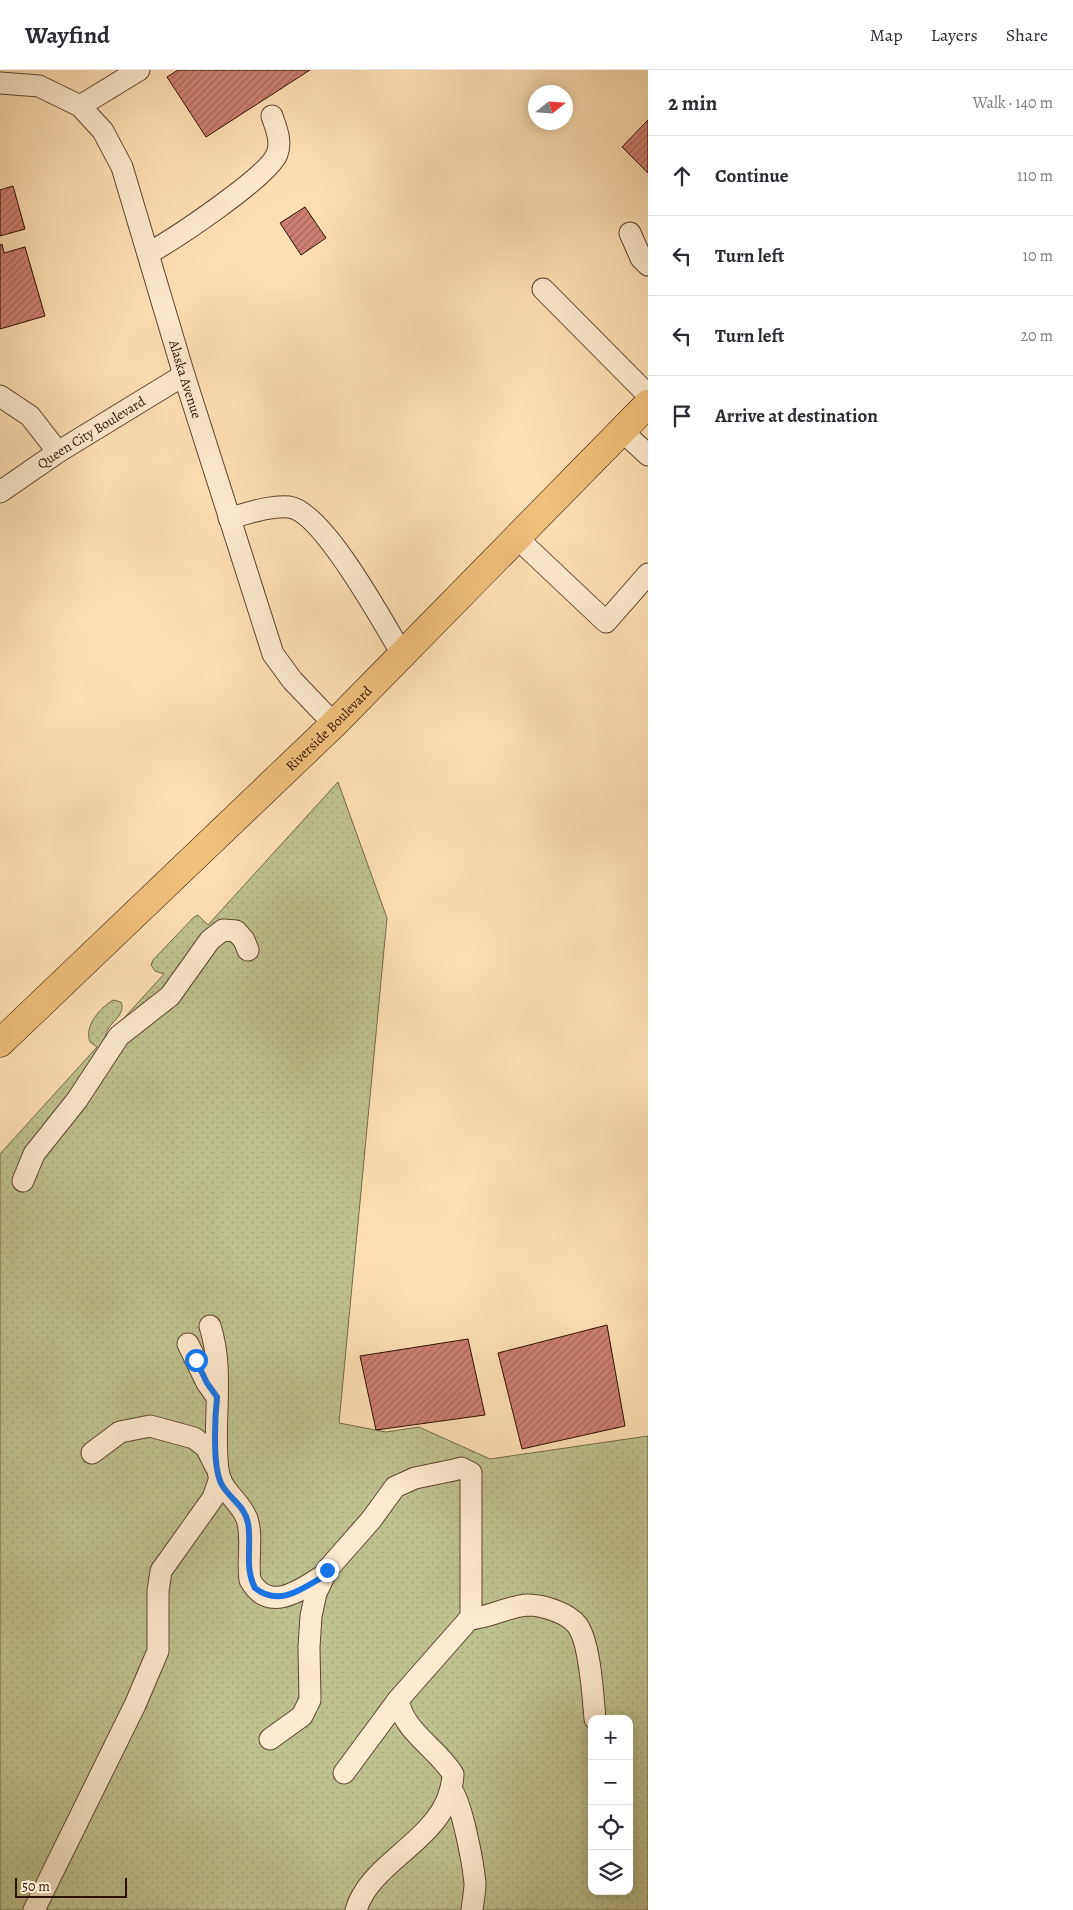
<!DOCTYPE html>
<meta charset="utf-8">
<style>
body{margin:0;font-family:Alegreya,serif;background:#f2f2f3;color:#2b2b33}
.controls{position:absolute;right:15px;bottom:15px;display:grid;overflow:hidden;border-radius:10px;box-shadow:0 2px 12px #0003}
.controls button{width:45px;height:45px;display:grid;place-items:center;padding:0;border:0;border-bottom:1px solid #e1e1e2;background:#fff;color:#2b2b33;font:25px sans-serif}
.compass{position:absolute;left:528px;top:15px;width:45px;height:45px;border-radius:50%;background:#fff;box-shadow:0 2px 12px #0003;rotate:73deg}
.scale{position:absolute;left:15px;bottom:12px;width:112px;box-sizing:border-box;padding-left:5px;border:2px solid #2c1104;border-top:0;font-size:14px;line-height:18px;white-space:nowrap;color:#2c1104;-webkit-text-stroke:4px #feeace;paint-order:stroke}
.stop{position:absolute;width:15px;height:15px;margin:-11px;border:4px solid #1a73e8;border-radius:50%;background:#fff}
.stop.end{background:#1a73e8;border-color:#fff;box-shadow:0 1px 5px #0008}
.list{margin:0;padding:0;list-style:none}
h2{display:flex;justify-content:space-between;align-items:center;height:65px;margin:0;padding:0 20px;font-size:21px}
h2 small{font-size:16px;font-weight:400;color:#7c7c81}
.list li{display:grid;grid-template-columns:32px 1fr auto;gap:15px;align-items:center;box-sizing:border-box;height:80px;padding:0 20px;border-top:1px solid #e1e1e2}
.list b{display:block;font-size:19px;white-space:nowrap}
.list em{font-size:16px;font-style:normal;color:#7c7c81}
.icon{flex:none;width:28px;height:28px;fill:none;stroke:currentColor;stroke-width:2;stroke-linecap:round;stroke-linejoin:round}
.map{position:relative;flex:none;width:648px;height:1840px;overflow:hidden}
header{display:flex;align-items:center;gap:30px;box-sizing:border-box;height:70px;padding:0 25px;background:#fff;border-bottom:1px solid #e1e1e2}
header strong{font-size:24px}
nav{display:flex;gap:28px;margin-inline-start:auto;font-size:18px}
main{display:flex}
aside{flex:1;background:#fff}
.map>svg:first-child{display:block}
.green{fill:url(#green-dots);stroke:#756a4a;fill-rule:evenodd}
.building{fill:url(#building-hatch);stroke:#2c1104}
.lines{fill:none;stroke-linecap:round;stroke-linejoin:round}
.minor-casing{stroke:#604430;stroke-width:23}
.major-casing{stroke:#2c1104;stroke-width:29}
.minor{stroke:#feeace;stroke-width:21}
.major{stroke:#efc07a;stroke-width:28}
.route{stroke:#1a73e8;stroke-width:6}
.labels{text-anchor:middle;stroke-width:4.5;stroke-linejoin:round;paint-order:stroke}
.street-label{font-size:14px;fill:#2c1104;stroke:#feeace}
</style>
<header>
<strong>Wayfind</strong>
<nav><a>Map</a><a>Layers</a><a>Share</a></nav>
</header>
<main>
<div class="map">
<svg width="648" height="1840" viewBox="0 0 648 1840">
<defs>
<pattern id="green-dots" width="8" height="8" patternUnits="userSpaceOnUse" patternTransform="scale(1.25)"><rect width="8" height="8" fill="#bec28f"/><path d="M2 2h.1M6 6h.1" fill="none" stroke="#a3a67a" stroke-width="1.8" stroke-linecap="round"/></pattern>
<pattern id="building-hatch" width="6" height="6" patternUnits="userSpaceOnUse" patternTransform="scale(1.25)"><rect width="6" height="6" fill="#ce8072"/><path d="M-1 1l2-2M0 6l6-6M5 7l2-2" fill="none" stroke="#a7675b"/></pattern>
</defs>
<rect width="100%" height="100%" fill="#fedfb4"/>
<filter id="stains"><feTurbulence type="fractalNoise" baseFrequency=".004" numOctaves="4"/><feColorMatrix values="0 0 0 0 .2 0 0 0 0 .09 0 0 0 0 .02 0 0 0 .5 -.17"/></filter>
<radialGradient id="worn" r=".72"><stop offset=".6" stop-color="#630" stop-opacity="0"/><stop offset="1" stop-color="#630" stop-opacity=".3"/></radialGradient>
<path class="green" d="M338,712L387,848L339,1353L386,1362L419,1357L490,1389L648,1366V1840H0V1084L97,977L90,972C84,956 99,939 113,930L121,932C127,947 105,953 105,969L164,904L155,901L151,895L153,890L194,847L198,845L208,855ZM592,1649H629V1821H592Z"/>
<g class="building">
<path d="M178,0H310L206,67L167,7Z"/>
<path d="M648,50V103L622,77Z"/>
<path d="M13,116L25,159L0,166V120Z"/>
<path d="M305,137L326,168L301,185L280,153Z"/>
<path d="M2,174L4,183L25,177L45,246L0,259V175Z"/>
<path d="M607,1255L625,1356L522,1379L498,1283Z"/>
<path d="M468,1269L485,1345L376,1360L360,1286Z"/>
</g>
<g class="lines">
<defs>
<g id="minor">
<path id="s1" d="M0,13L39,16L80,36L103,61L122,97L184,305L273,584L292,610L334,654"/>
<path d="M80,36L139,0"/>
<path d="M630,163L641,188L648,195"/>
<path d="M149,183C174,169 268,107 277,84C282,71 276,58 272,46"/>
<path d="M543,219L648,325"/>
<path d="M0,326L30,346L58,382"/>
<path d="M621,360L648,385"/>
<path id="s2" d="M0,422L58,382L184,305"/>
<path d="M229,448C247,444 270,435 289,437C323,441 384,554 402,584"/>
<path d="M516,467L606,552L648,504"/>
<path d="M23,1111L34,1084L77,1030L119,966L170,926L210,870L223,860L236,861L244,870L248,880"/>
<path d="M210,1256C225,1303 212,1352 218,1400C220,1421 240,1430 247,1449C253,1467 247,1490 250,1510C269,1544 301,1520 324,1505"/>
<path d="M188,1274L207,1313L217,1327"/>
<path d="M92,1383L120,1362L150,1356L194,1368L206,1377L216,1397"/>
<path d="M469,1549C489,1548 508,1536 528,1535C543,1535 568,1543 577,1555C590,1571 593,1627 595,1649"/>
<path d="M270,1669L302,1646L310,1630L309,1577L311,1546L316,1523L327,1500L371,1450L395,1417L415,1408L454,1400L461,1398L471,1403V1547L398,1630C404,1662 436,1677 453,1704C450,1769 372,1787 356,1840"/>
<path d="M344,1703L398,1630"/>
<path d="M451,1719C462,1733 473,1793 475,1813C475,1822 473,1831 472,1840"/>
<path d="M34,1840L135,1635L158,1581V1521L161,1501L213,1428L220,1408"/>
</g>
<g id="major">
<path id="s3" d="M0,973L334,654L648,334"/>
</g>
</defs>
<use href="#minor" class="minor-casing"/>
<use href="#major" class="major-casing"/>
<use href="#minor" class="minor"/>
<use href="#major" class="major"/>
</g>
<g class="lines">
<path class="route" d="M196,1290L207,1313L217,1327C215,1347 212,1398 222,1415C230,1429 245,1436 248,1453C252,1475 244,1497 255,1518C279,1537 302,1519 324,1506L327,1500"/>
</g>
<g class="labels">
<g class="street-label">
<text dy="5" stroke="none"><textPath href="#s1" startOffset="381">Alaska Avenue</textPath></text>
<text dy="5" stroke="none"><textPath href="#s2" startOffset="109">Queen City Boulevard</textPath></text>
<text dy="5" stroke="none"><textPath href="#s3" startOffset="455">Riverside Boulevard</textPath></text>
</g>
</g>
<rect width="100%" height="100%" filter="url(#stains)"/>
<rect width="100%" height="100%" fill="url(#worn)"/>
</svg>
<div class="controls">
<button>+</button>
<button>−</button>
<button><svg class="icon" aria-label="locate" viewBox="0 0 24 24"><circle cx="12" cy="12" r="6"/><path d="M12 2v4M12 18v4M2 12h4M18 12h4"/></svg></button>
<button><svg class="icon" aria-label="layers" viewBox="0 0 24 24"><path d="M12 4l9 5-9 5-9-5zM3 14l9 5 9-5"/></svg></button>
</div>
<svg class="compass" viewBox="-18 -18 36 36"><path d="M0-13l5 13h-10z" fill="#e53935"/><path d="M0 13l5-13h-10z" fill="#7c7c81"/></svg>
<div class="scale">50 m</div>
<div class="stop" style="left:196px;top:1290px"></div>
<div class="stop end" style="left:327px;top:1500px"></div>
</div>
<aside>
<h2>2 min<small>Walk · 140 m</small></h2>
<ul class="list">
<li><svg class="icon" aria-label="ahead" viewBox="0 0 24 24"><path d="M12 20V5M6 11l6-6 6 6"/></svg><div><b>Continue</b></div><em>110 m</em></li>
<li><svg class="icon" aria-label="left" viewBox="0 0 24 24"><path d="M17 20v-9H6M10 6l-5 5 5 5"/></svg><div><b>Turn left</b></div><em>10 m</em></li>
<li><svg class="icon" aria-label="left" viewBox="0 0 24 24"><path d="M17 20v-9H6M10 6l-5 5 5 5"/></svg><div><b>Turn left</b></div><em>20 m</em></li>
<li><svg class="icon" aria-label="arrive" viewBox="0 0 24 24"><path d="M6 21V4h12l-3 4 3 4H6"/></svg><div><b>Arrive at destination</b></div></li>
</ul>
</aside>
</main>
